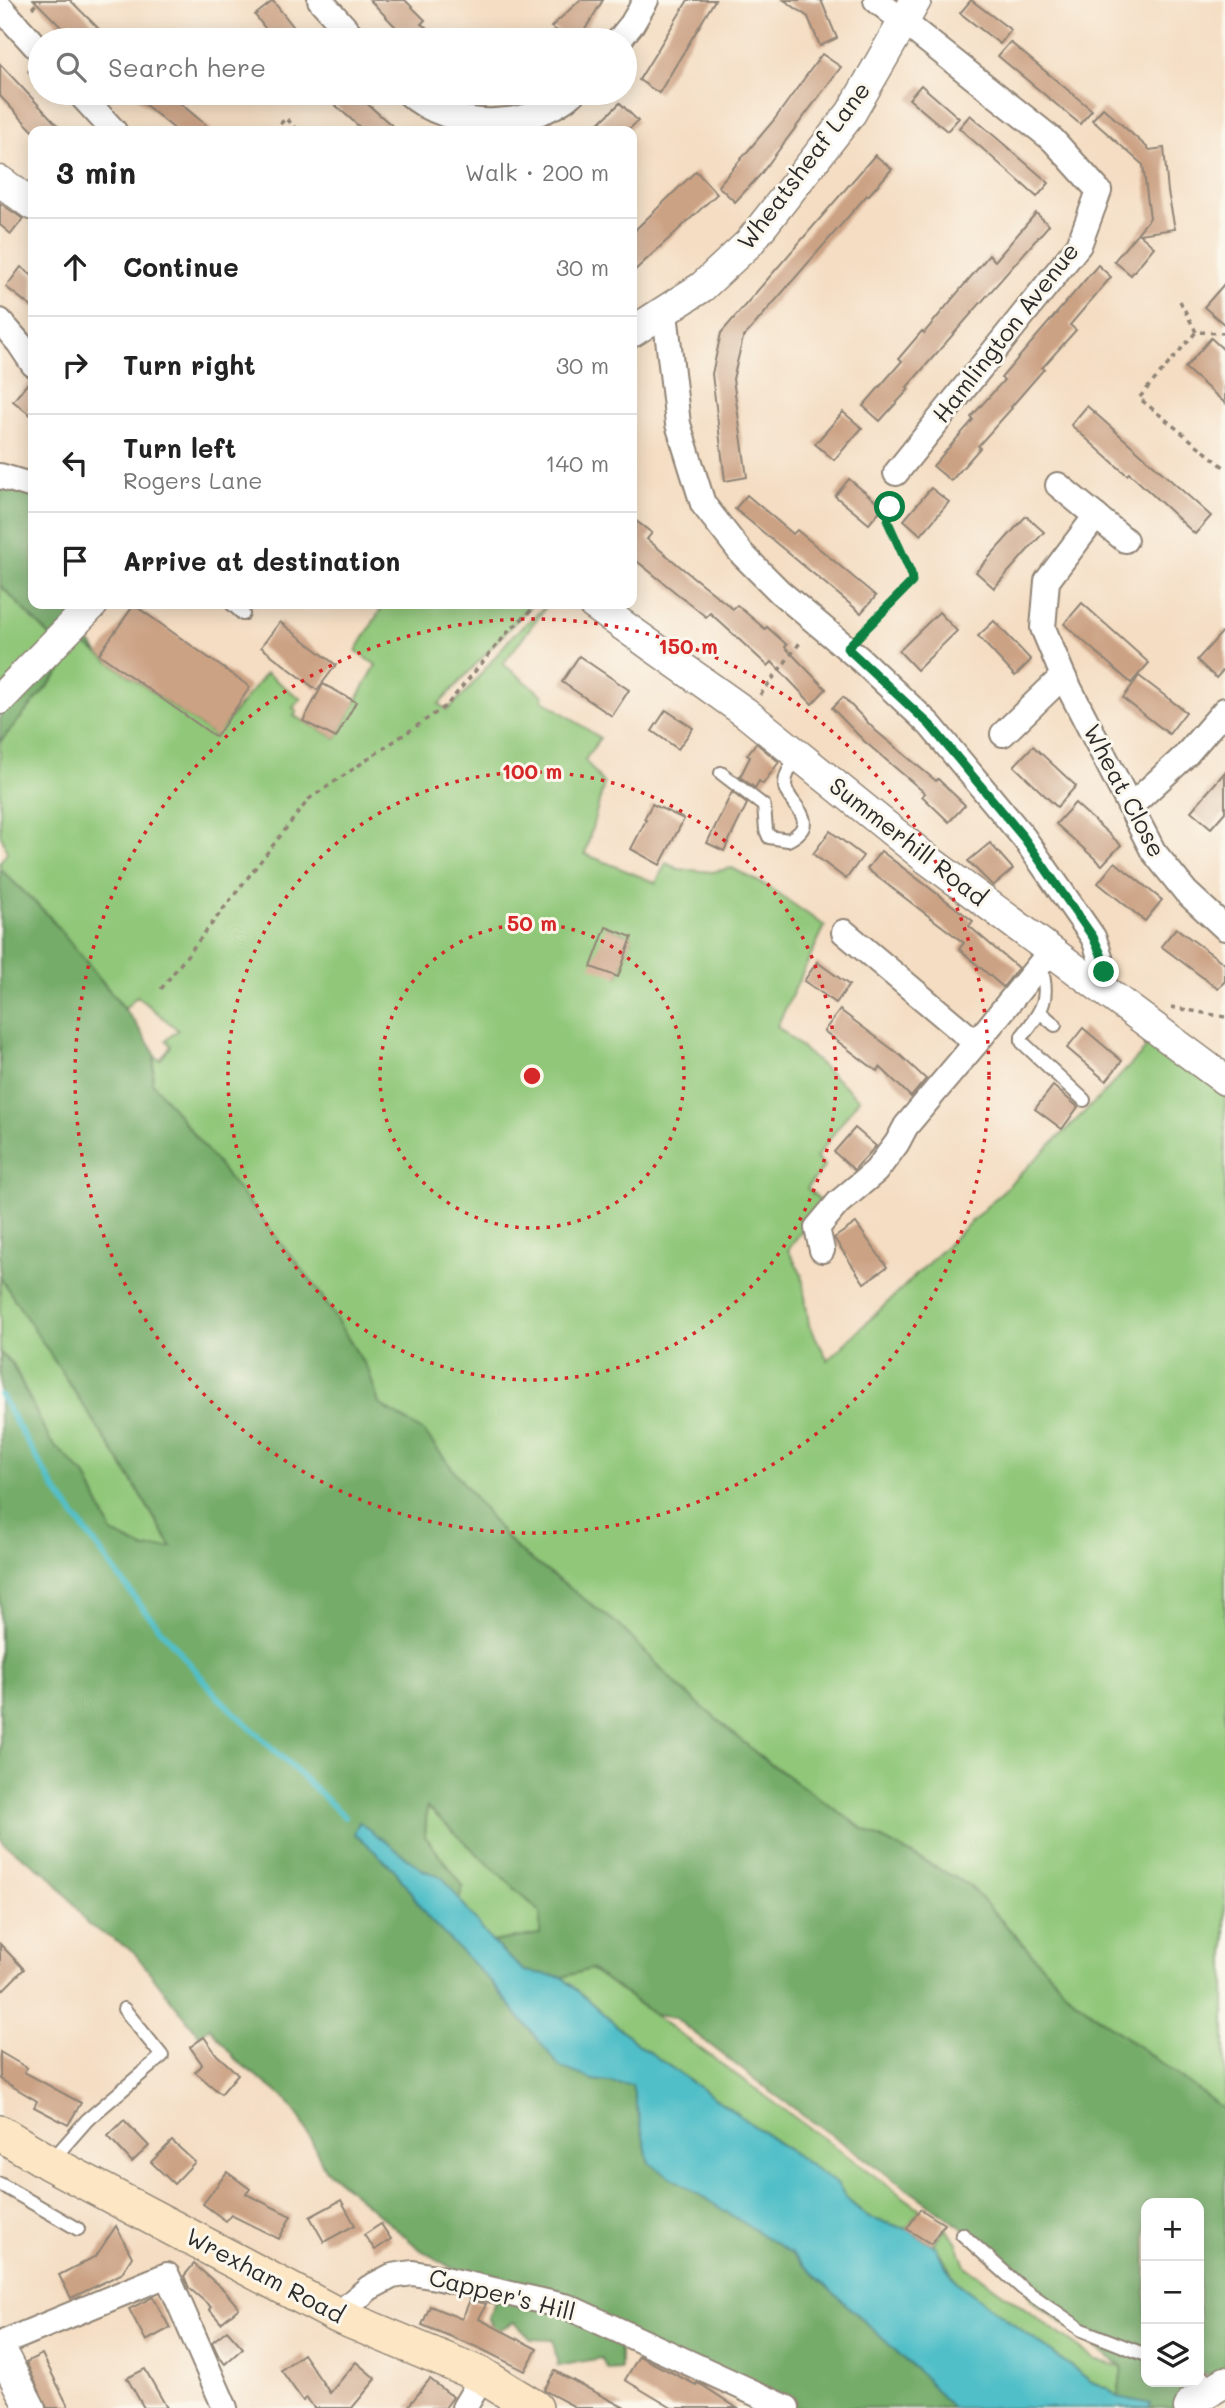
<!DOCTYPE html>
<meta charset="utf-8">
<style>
body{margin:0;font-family:Mali,sans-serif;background:#f2f2f2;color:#222}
.controls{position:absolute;right:21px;bottom:21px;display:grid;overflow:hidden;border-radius:14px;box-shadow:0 4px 18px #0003}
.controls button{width:63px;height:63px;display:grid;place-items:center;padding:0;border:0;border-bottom:2px solid #e0e0e0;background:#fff;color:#222;font:35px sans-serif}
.stop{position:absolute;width:21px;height:21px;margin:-16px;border:5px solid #0b8043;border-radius:50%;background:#fff}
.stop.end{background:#0b8043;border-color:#fff;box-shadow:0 2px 7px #0008}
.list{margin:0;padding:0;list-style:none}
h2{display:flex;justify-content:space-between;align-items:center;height:91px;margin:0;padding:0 28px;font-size:30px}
h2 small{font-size:23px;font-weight:400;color:#767676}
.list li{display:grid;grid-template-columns:46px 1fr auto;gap:21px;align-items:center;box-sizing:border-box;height:98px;padding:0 28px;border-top:2px solid #e0e0e0}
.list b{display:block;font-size:26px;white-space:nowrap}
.list p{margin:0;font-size:23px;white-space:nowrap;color:#767676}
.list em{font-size:23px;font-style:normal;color:#767676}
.icon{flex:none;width:38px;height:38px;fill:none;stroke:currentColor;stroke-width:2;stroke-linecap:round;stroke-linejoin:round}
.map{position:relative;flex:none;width:1225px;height:2408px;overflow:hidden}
.search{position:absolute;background:#fff;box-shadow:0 4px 18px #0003;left:28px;top:28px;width:609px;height:77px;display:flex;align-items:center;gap:18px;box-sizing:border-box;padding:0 24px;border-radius:38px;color:#767676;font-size:26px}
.panel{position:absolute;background:#fff;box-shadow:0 4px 18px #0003;left:28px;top:126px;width:609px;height:483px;border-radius:14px}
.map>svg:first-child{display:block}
.green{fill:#90c779;stroke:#5e7952;stroke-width:2;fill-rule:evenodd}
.forest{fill:#74ac69;stroke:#506c4a;stroke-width:2}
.water{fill:#51bfc8;stroke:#3e757a;stroke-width:2}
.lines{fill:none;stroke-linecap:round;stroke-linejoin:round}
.stream{stroke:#51bfc8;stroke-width:6}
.building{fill:#cca284}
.service-casing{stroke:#908476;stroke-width:16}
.minor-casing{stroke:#908476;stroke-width:28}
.tertiary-casing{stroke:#908476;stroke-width:33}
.secondary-casing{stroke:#908476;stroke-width:38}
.path{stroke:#908476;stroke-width:3.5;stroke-dasharray:5 5;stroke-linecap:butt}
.service{stroke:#fff;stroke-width:12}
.minor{stroke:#fff;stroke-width:24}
.tertiary{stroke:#fff;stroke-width:30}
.secondary{stroke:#fce6c4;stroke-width:35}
.route{stroke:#0b8043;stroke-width:9}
.ring{fill:none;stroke:#d62828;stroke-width:3.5;stroke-dasharray:3.5 7}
.labels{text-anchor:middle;stroke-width:6;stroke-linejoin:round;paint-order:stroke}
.street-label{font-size:24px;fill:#2b2b2b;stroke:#fbf7ec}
.centre{fill:#d62828;stroke:#fbf7ec;stroke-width:3.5}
.ring-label{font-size:21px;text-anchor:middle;font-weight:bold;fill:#d62828;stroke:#fbf7ec;stroke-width:6;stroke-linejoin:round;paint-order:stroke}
</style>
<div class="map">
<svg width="1225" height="2408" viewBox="0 0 1225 2408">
<rect width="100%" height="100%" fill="#fbf7ec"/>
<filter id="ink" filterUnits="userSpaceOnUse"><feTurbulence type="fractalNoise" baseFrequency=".0143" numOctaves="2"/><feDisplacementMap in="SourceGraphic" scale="14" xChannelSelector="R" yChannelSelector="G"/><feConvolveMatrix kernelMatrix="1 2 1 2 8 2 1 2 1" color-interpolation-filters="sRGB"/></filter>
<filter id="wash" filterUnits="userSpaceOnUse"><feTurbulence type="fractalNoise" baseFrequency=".00686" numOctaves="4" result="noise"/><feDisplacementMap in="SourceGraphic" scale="28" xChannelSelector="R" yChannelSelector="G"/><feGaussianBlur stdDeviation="1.57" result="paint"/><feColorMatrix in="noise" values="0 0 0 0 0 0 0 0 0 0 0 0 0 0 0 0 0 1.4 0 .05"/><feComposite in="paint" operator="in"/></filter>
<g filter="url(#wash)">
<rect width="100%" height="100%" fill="#f4ddc2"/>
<g class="green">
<path d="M0,585L52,638L0,689Z"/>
<path d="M384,604H532L439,704L447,710L466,692L513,635L548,604L503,664L544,696L542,699L600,738L585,760L604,784L585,854L656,883L666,863L678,869L712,872L732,868L767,886L825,926L777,1026L859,1099L816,1158L825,1166L807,1188L822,1202L788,1250L802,1275L809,1325L828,1360L1099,1098L1145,1050L1144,1042L1160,1041L1225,1087V2110L1072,1998L969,1885L863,1829L762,1758L680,1688L619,1625L518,1550L503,1534L424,1433L379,1404L369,1372L316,1287L152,1082L155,1056L160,1060L171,1046L166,1040L178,1030L137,996L125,1009L47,914L0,869V862L7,852L0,833V742L84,644L215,736L266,673L301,699L293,708L297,711L294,716L336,738L376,665L356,651ZM606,927L632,937L618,976Z"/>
<path d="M0,1277L126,1471L172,1548L145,1549L112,1533L86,1476L50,1441L13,1364L0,1353Z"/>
<path d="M427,1806L540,1912L541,1934L492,1942L459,1900L463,1886L425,1836Z"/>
<path d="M591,1969L920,2209L907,2229L870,2218L849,2201L838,2185L635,2042L562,1977Z"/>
<path d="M945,2228L956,2241L965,2266L1096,2360L1122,2367L1118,2397L1107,2388L1092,2382L958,2283C950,2272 941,2252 933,2244Z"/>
</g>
<g class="forest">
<path d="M0,483L33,494V604H85L52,638L0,585Z"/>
<path d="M104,604H111L85,637L99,654L83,644L0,742V708Z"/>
<path d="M0,869L47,914L134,1021L155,1054L152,1082L316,1287L369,1372L379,1404L424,1432L503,1534L518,1550L619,1625L680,1688L762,1758L863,1829L969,1885L1072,1998L1225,2110V2382L1199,2372V2203H1146V2382H1189L1212,2403V2408H1149L1150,2404L1118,2397L1122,2367L1031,2300L1021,2270L770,2091L675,2018L655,2015L591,1969L562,1977L524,1971L492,1942L540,1934V1912L427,1807L425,1836L463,1886L459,1900L443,1878L423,1870L359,1822L355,1833L395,1870L428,1918L593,2080L632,2085L649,2163L791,2253L925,2378L952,2408H759L613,2323L620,2351V2369L608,2370L601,2358L558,2366L553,2340L531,2339L514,2322L495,2332L488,2317L495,2302L477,2283L421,2250L325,2169L302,2121L287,2100L236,2060L210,2027L199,2035L133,1951L87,1924L74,1904L50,1876L6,1845L0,1838V1353L12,1364L50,1441L86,1476L112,1533L145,1549L172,1547L126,1471L0,1277Z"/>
</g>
<path class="water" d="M359,1822L423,1870L443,1878L492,1942L524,1971L562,1977L635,2042L838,2185L849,2201L869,2218L907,2229L936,2247L944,2264L958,2283L1092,2382L1107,2388L1118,2397L1151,2404L1149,2408H952L925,2378L791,2253L649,2163L632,2085L593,2080L560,2067L491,1982L428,1918L395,1870L354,1833Z"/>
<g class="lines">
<path class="stream" d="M0,1395L54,1488L140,1605L218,1697L345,1817"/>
</g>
<g id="blocks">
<g class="building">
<path d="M34,0H70L110,40H74Z"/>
<path d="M370,0H405L425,20L421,24L447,40H408Z"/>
<path d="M580,0H603L584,31L573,40L551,27Z"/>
<path d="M688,0H715L659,93L639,80Z"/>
<path d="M784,0H821L837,38L820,46L808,17Z"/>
<path d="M971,0L1011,30L1000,44L960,13Z"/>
<path d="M273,1L304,40H274L255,15Z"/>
<path d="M1010,42L1092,110L1080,124L998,56Z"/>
<path d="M822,54L841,67L760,175L735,202L718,186L774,120Z"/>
<path d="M0,64L63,131H33L0,96Z"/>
<path d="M921,85L959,118L947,131L909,99Z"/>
<path d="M131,93H168L213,131H177Z"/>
<path d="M322,93H355L398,131H364Z"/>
<path d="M620,103L638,121L627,131H591Z"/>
<path d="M1103,108L1150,150L1164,148L1168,192L1175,229L1139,234L1154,247L1131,275L1114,261L1150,218L1143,165L1092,120Z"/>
<path d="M970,115L1049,183L1037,197L959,128Z"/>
<path d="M875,155L892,169L868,196L867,195L743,338L733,379L747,477L725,481L712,374L721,333Z"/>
<path d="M696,171L717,194L632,273V233Z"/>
<path d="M0,203L23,219L11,234L0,225Z"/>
<path d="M1036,213L1049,225L907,387L909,389L880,421L863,406L902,361L899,358L922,331L924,333L989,255L995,261Z"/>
<path d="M1098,265L1111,277L1070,325L1076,330L1042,368L1044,369L1011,407L1012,408L978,446L980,448L951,481L933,466L973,420L971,417L1004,380L1001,378Z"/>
<path d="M21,267L33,276V308L6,287Z"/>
<path d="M1225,283V325L1204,307Z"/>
<path d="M1211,338L1225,351V403L1185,368Z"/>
<path d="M32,378L33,379V417L13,401Z"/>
<path d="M1087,406L1211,516L1195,534L1129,473L1127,475L1071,425Z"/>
<path d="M843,412L862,428L834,460L815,444Z"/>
<path d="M849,479L883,507L869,524L835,496Z"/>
<path d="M931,488L949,502L921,535L904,520Z"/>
<path d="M747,495L793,534L797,530L876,596L861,613L735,509Z"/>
<path d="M1026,516L1044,532L994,588L976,572Z"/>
<path d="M632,518L652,533L647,539L688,573L733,609L737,605L765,629L767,627L787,645L785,647L826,689L812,704L772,662L768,666L710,613L706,617L633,558L632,560Z"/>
<path d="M1082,603L1149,663L1131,683L1064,624Z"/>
<path d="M134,605L250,687L216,737L99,654Z"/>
<path d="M939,612L957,631L917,670L899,651Z"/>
<path d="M994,621L1031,660L1015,676L978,636Z"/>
<path d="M280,622L336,665L317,690L261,647Z"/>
<path d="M1225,629V668L1216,678L1197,660Z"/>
<path d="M579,656L629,690L612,716L562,682Z"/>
<path d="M1139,676L1186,712L1169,734L1123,698Z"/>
<path d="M323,684L356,702L336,738L303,721Z"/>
<path d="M843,697L876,731L936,781L938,779L965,805L949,822L922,796L925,793L864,741L832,708Z"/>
<path d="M666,710L693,728L678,749L652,731Z"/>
<path d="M756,743L779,762L763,784L759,781L755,788L740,777L750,757L747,755Z"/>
<path d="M1033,746L1076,786L1057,807L1014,766Z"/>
<path d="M1225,772V812L1211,828L1191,811Z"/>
<path d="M732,792L747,804L724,851L707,843Z"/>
<path d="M1075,803L1121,845L1102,865L1056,824Z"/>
<path d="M652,804L684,819L660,865L631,849L646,820L644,819Z"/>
<path d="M830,831L863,856L846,879L813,854Z"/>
<path d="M990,843L1013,869L993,886L968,861Z"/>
<path d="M881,851L973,921L969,926L1018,968L1003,987L959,949L964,943L867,869Z"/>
<path d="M1115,862L1162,900L1145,921L1098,883Z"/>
<path d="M606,927L632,937L618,977L591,967Z"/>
<path d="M1176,928L1225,964V981L1218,989L1161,946Z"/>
<path d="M817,962L849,985L836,1003L804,981Z"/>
<path d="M840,1010L900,1055L926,1079L911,1097L880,1067L877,1071L824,1031Z"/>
<path d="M1083,1028L1122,1061L1106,1081L1067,1048Z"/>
<path d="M1053,1086L1078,1107L1062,1129L1035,1109Z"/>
<path d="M855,1128L876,1146L854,1170L834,1152Z"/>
<path d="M856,1223L887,1267L864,1283L834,1238Z"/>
<path d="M0,1944L24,1969L0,1993Z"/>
<path d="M204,2037L217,2055L238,2074L221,2094L195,2072L202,2064L190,2047Z"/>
<path d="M0,2052L27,2068L24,2072L81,2103L68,2125L34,2107L37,2101L0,2079Z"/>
<path d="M124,2120L149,2146L132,2162L108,2136Z"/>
<path d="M172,2141L195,2162L174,2184L151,2162Z"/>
<path d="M227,2172L250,2189L246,2194L291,2216L279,2239L231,2215L226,2221L203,2204Z"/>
<path d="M341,2200L355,2225L324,2242L310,2217Z"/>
<path d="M920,2209L944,2224L931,2244L907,2229Z"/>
<path d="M381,2224L391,2239L375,2250L364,2235Z"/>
<path d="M116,2226L132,2257L121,2274L71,2298L59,2275L96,2256Z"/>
<path d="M194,2264L224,2290L239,2308L221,2323L209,2309L211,2307L189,2288L184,2276Z"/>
<path d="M153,2297L170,2328L146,2341L129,2309Z"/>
<path d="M470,2300L486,2304L479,2319L537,2349L525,2371L479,2348L422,2325L430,2306L462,2319Z"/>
<path d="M227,2330L243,2348L225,2364L218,2355L212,2342Z"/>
<path d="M42,2354L69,2408H47L26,2362Z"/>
<path d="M303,2354L330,2393L356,2362L376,2379L352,2408H314L307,2398L303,2401L281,2370Z"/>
<path d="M639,2356L696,2385L697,2383L702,2385L737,2408H672L625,2380Z"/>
<path d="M145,2369L167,2408H144L127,2378Z"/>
<path d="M555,2371L625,2408H577L547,2392L544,2390Z"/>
<path d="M430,2379L453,2397L445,2408H407Z"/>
</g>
</g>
</g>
<g filter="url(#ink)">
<use href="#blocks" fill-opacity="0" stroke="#908476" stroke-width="2"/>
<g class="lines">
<defs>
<g id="service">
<path d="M232,604L243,614"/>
<path d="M721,773L764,806L766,830L769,837L788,840C825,821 786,804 785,785C785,773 792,765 799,756"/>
<path d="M1040,964C1051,998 1043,1010 1022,1036V1042L1084,1100"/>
<path d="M1041,1013L1055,1025"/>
<path d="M52,2160L87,2120L162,2056L124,2009"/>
<path d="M0,2184L78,2229"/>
<path d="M962,2234L1022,2288L1082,2330L1146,2355"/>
<path d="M1199,2376L1219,2384"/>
</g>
<g id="minor">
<path d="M320,0L356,40"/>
<path d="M876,0L1053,140L1099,191L1079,245L896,473"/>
<path d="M0,7L40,51"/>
<path d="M619,40L632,24L646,0"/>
<path d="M79,93L114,131"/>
<path d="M408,93C449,131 532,130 573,93"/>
<path d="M665,313L678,424L703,504L742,554L780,592L861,660L930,725L1024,838L1093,937C1101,956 1104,970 1103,990"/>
<path d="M0,321L19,343L33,364"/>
<path d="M0,476L33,486"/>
<path d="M1058,485L1125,540"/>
<path d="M1096,516L1047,581L1043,628L1063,676L1153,851L1186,892L1225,928"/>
<path d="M1003,734L1063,676"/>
<path d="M1131,806L1185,756L1225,710"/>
<path d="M844,932L976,1043L1050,952"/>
<path d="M822,1250L817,1228L838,1203L876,1171L897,1143L906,1126L976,1043"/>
<path d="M337,2315L369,2288L392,2276L413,2273L436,2277L568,2307L787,2408"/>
<path d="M0,2344L167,2275L225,2408"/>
<path d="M464,2408L483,2376"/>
</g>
<g id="tertiary">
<path d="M0,181L33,205"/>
<path d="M632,332L702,287L749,243L851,113L916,0"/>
<path d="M593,604L746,713L927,859L1225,1080"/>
<path d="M0,699L93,604"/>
<path d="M0,2349L30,2408"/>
<path d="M1189,2408L1192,2402L1225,2382"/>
</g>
<path id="secondary" d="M0,2133L50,2163L337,2315L483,2376L535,2408"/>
</defs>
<use href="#service" class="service-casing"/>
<use href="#minor" class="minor-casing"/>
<use href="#tertiary" class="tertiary-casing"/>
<use href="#secondary" class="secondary-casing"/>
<g class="path">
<path d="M32,8L41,0"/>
<path d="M28,70L40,82"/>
<path d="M51,93L58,101"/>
<path d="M273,131L286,118L299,131"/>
<path d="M1180,301L1196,332"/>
<path d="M1225,333L1196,332L1139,398L1225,468"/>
<path d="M861,634L912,581L911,574L888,522L890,507L899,496"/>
<path d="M760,695L802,640"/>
<path d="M161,989L309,799L446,706L507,633L538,604"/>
<path d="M1171,1007L1225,1017"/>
</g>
<use href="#service" class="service"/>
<use href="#minor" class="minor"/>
<use href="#tertiary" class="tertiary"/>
<use href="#secondary" class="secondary"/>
</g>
</g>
<g class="lines" filter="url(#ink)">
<path class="route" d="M890,507L888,522L911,573L912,582L847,648L930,725L1024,838L1093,937L1101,954L1104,972"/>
</g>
<g class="ring">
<circle cx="532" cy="1076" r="152"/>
<circle cx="532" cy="1076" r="304"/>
<circle cx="532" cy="1076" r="457"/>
</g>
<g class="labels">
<g class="street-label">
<text transform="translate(804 166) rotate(-53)" y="8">Wheatsheaf Lane</text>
<text transform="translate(1006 333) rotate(-52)" y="8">Hamlington Avenue</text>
<text transform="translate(1124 791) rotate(62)" y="8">Wheat Close</text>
<text transform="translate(908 842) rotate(38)" y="8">Summerhill Road</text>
<text transform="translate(265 2276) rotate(28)" y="8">Wrexham Road</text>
<text transform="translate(502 2295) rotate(14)" y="8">Capper's Hill</text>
</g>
</g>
<circle cx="532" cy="1076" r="10" class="centre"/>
<g class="ring-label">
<text x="688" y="654">150 m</text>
<text x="532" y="779">100 m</text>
<text x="532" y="931">50 m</text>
</g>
</svg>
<div class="controls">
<button>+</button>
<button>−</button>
<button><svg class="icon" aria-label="layers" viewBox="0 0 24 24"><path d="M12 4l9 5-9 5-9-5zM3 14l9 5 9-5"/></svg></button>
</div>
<div class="stop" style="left:890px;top:507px"></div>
<div class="stop end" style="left:1104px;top:972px"></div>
<div class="search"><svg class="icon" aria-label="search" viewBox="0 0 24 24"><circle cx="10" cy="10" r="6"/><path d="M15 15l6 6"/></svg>Search here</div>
<section class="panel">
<h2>3 min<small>Walk · 200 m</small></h2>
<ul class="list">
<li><svg class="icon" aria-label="ahead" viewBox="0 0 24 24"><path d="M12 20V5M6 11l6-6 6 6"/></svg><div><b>Continue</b></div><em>30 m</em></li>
<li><svg class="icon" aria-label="right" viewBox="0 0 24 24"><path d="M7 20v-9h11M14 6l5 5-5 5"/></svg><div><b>Turn right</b></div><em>30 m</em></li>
<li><svg class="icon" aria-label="left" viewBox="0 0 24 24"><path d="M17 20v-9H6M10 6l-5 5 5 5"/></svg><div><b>Turn left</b><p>Rogers Lane</p></div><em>140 m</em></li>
<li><svg class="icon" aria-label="arrive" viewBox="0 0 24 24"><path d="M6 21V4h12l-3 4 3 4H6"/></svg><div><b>Arrive at destination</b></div></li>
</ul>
</section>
</div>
